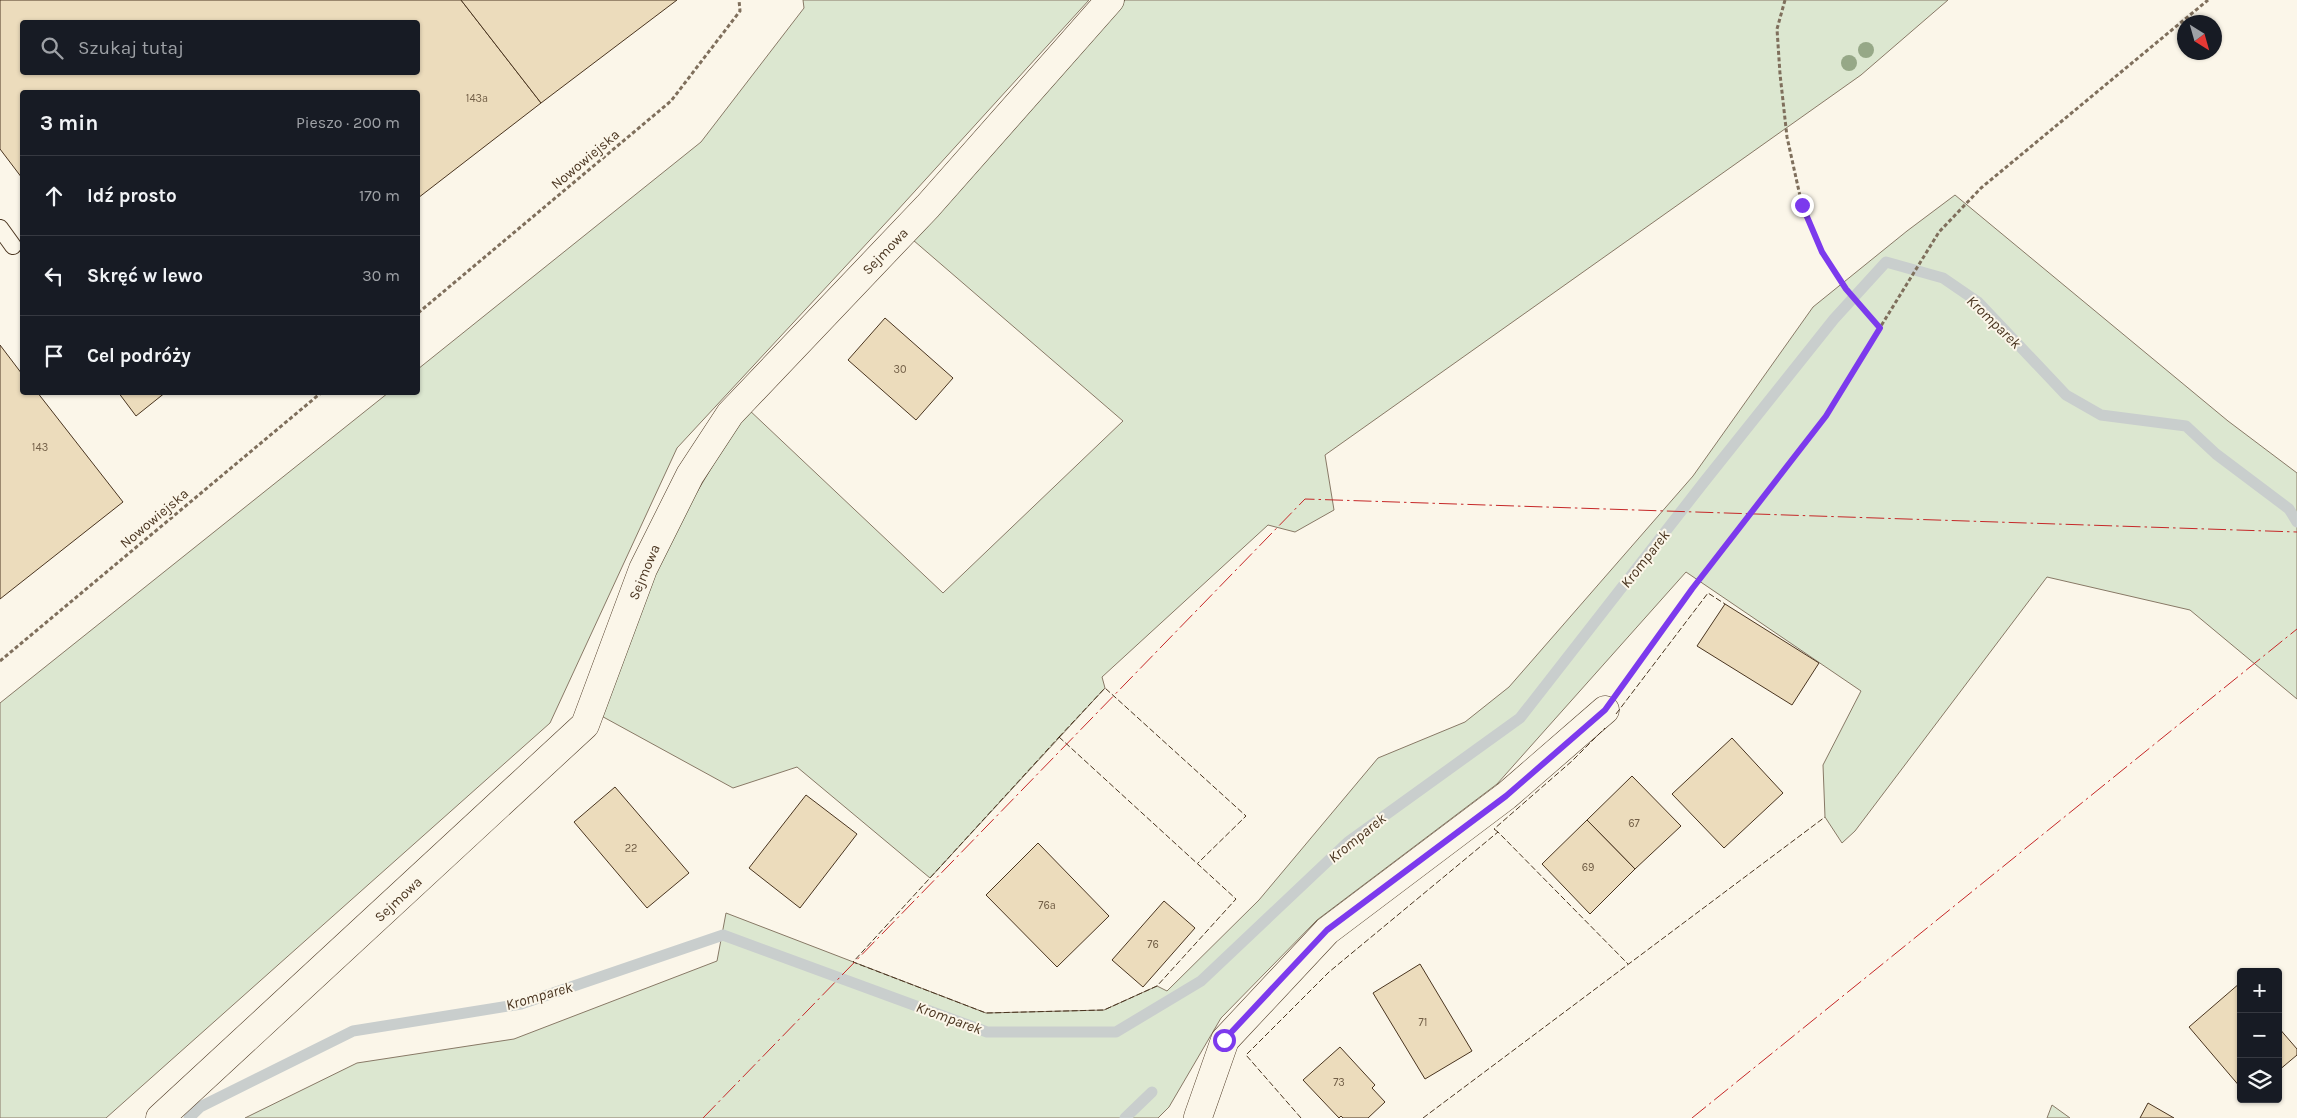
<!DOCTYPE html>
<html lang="pl">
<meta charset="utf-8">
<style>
body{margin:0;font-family:Karla,sans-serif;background:#242831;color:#f1f3f6}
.controls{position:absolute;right:15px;bottom:15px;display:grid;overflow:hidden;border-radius:5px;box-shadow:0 1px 4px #0004}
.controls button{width:45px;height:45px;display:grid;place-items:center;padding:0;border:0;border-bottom:1px solid #363941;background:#171b24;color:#f1f3f6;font:25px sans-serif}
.compass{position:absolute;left:2177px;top:15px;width:45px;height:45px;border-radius:50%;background:#171b24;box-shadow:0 1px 4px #0004;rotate:143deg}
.stop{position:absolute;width:15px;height:15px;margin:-11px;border:4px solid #7c3aed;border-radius:50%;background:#fff}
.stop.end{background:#7c3aed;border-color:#fff;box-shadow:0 1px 5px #0008}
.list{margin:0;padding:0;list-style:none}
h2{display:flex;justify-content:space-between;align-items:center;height:65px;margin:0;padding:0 20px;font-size:21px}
h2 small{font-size:16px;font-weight:400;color:#9ea1a6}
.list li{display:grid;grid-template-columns:32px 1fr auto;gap:15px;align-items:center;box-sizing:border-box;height:80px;padding:0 20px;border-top:1px solid #363941}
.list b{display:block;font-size:19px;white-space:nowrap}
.list em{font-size:16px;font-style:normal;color:#9ea1a6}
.icon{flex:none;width:28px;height:28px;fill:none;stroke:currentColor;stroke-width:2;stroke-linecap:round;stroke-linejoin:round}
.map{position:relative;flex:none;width:2297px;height:1118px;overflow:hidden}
.search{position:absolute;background:#171b24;box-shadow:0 1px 4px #0004;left:20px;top:20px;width:400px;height:55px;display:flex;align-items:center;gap:12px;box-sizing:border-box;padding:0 18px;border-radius:5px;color:#9ea1a6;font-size:19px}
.panel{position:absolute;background:#171b24;box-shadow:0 1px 4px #0004;left:20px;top:90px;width:400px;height:305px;border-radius:5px}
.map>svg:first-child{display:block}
.green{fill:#dce7d0;stroke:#887966}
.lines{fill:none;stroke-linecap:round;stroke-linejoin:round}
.stream{stroke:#c9cecd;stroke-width:11}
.building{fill:#ecdcbc;stroke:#4a3520;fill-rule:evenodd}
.lane-casing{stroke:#4a3520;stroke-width:18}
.street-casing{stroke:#4a3520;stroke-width:29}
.path{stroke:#7f6f5c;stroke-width:3;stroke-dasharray:4 2.5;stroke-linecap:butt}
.lane{stroke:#fbf6e9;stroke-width:16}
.street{stroke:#fbf6e9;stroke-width:28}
.fence{stroke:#4a3520;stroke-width:1;stroke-dasharray:6 2.5;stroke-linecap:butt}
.power{stroke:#c62828;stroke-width:1;stroke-dasharray:18 4 2.5 4;stroke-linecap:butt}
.tree{fill:#96a887}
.route{stroke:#7c3aed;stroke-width:6}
.labels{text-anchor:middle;stroke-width:4;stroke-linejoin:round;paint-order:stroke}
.number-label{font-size:11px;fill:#725f47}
.street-label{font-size:14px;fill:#4a3520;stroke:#fbf6e9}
.water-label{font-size:15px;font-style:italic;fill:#4a3520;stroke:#fbf6e9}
</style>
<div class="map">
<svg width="2297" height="1118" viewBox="0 0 2297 1118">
<rect width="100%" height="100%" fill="#fbf6e9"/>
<g class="green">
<path d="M803,0H1089L895,213L677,448L550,723L106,1118H0V703L388,393L418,392V369L701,142L804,8Z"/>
<path d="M1125,0H1948L1861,75L1325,455L1334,510L1295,532L1268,525L1102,677L1105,688L930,878L797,767L733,788L596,713L646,590L691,502L747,408L943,593L1123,421L913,240Z"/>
<path d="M1955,195L2228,421L2297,473V699L2190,610L2047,577L1855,831L1842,843L1825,817L1823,765L1861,691L1686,572L1497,784L1317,920L1221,1018L1169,1107L1158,1118H245L357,1063L514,1039L717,961L726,913L986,1013L1104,1010L1157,986L1167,991L1259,900L1378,758L1465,722L1509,687L1693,476L1813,307L1907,231Z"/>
<path d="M2052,1105L2070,1118H2047Z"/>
</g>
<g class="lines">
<g class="stream">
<path d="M189,1118L200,1107L353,1031L521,1004L723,935L987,1032H1116L1201,981L1348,842L1520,718L1704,482L1834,319L1886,262L1943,278L1978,302L2066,395L2101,415L2186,426L2216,454L2289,509L2297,522"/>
<path d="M1125,1118L1152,1092"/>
</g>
</g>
<g class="building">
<path d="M0,0H461L541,103L418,198V92H22V178L0,149ZM22,22H418V72H22Z"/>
<path d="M461,0H677L541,103Z"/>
<path d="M885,318L953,378L916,420L848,360Z"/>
<path d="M0,345L22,374V392H37L123,502L0,599Z"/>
<path d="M118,392H166L136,416Z"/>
<path d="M1725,604L1819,663L1792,705L1697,646Z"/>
<path d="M1732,738L1783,793L1724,848L1672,794Z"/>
<path d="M1632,776L1681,826L1635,869L1587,820Z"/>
<path d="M615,787L689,873L647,908L574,822Z"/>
<path d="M806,795L857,834L800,908L749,868Z"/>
<path d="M1587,820L1635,869L1590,914L1542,864Z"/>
<path d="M1038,843L1109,916L1057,967L986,895Z"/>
<path d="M1164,901L1195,928L1143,987L1112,960Z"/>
<path d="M1420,964L1472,1051L1425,1079L1373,993Z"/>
<path d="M2240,983H2241V1088L2189,1027Z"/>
<path d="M2278,1027L2297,1049V1055L2278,1071Z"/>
<path d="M1340,1047L1375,1085L1372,1088L1385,1102L1368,1118H1343L1341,1116L1339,1118L1303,1080Z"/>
<path d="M2148,1103L2174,1118H2140Z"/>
</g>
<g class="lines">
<defs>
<path id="lane" d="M0,228L13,246"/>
<g id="street">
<path d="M1198,1117L1225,1040L1327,931L1506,796L1605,710"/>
<path d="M160,1118L585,725L643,569L690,475L730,414L928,206L1110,0"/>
</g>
</defs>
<use href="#lane" class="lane-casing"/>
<use href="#street" class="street-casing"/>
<g class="path">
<path d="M1785,0L1777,29L1780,74L1787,137L1802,205L1822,252L1846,289L1880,328"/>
<path d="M418,313L671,101L740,11L739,0"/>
<path d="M0,661L322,392"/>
<path d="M1624,684L1692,589L1826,415L1939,232L1981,188L2208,0"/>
</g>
<use href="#lane" class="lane"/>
<use href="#street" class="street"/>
<g class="fence">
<path d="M1616,714L1708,593L1725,604"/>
<path d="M1059,737L1236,899L1157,986L1104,1010L986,1013L853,962Z"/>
<path d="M1059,737L1105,688L1246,816L1198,863"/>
<path d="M1498,832L1494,829L1572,761L1605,728"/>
<path d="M1301,1118L1246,1055L1329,972L1498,832L1628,964"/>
<path d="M1423,1118L1825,817"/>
</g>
<g class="power">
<path d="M703,1118L1305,499L2297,532"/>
<path d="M1692,1118L2297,629"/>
</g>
</g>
<g class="tree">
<circle cx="1866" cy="50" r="8"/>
<circle cx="1849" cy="63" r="8"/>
</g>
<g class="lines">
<path class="route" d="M1224,1040L1327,930L1506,796L1605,710L1692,589L1826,416L1880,328L1846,289L1822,252L1802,205"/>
</g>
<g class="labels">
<g class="number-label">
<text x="477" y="102">143a</text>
<text x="900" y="373">30</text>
<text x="40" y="451">143</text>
<text x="1634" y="827">67</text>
<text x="631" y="852">22</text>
<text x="1588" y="871">69</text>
<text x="1047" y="909">76a</text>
<text x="1153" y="948">76</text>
<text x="1423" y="1026">71</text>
<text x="1339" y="1086">73</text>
</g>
<g class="street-label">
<text transform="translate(585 159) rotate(-40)" y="5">Nowowiejska</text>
<text transform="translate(885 251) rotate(-46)" y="5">Sejmowa</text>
<text transform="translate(154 518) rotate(-40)" y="5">Nowowiejska</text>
<text transform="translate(644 572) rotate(-67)" y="5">Sejmowa</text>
<text transform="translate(398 899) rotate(-43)" y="5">Sejmowa</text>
</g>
<g class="water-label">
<text transform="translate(1994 322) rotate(44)" y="5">Kromparek</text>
<text transform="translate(1645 559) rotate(-52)" y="5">Kromparek</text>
<text transform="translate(1357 838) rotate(-39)" y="5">Kromparek</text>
<text transform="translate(539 996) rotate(-16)" y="5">Kromparek</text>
<text transform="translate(949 1018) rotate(20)" y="5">Kromparek</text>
</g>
</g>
</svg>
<div class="controls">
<button>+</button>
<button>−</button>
<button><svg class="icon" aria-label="layers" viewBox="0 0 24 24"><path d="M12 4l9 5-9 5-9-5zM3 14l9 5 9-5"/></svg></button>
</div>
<svg class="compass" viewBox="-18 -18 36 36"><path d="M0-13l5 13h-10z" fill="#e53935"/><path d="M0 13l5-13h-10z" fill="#9ea1a6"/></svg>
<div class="stop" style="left:1224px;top:1040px"></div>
<div class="stop end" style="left:1802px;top:205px"></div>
<div class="search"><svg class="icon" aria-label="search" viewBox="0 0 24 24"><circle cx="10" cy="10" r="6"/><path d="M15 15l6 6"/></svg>Szukaj tutaj</div>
<section class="panel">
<h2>3 min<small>Pieszo · 200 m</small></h2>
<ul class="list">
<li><svg class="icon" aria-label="ahead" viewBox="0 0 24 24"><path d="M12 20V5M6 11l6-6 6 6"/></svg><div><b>Idź prosto</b></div><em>170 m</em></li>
<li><svg class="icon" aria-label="left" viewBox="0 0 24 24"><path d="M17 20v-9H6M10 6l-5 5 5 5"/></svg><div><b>Skręć w lewo</b></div><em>30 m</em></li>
<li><svg class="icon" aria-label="arrive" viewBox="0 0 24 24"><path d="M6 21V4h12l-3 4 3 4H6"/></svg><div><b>Cel podróży</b></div></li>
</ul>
</section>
</div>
